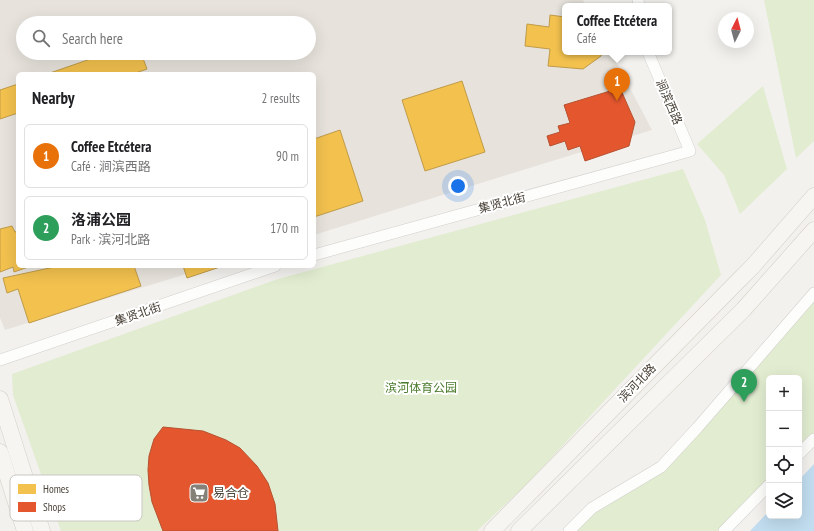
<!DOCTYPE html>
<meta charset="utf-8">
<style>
body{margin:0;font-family:"PT Sans Narrow","Noto Sans SC",sans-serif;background:#f6f6f6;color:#202124}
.controls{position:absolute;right:12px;bottom:12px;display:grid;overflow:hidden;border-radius:6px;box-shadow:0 4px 16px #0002}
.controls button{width:36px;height:36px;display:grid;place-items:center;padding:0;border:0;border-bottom:1px solid #e0e0e0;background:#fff;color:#202124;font:20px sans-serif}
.compass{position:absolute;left:718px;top:12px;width:36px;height:36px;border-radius:50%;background:#fff;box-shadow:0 4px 16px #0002;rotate:6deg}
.you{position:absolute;left:458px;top:186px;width:14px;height:14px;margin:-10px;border:3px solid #fff;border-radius:50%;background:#1a73e8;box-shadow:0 0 0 6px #1a73e833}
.badge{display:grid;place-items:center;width:26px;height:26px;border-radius:50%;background:#858078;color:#fff;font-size:13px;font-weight:700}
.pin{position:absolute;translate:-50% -33px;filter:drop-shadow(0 1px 2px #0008)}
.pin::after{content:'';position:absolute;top:21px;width:14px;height:12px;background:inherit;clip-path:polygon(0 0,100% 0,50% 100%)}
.popup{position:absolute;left:562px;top:3px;width:110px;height:52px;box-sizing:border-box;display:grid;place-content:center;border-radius:6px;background:#fff;filter:drop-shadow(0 1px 3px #0005);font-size:13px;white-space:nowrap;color:#757577}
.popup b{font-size:15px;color:#202124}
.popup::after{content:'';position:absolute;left:50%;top:100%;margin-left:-8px;border:8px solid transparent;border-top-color:#fff}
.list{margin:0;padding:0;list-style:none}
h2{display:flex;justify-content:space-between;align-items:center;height:52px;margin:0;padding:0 16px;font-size:17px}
h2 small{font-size:13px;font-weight:400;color:#757577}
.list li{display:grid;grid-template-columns:26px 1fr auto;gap:12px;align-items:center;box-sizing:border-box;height:64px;margin:0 8px 8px;padding:0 8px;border:1px solid #e0e0e0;border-radius:6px}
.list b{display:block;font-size:15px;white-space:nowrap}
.list p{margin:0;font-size:13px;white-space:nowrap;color:#757577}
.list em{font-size:13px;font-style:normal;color:#757577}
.icon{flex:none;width:22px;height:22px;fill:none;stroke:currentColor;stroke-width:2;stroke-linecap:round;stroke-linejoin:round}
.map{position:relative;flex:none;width:814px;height:531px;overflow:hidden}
.search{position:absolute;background:#fff;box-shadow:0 4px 16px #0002;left:16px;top:16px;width:300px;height:44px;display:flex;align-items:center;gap:10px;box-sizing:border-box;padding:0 14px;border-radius:22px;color:#757577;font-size:15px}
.panel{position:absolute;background:#fff;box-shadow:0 4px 16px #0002;left:16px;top:72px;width:300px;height:196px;border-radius:6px}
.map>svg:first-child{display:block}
.residential{fill:#e7e3dc;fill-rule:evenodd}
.green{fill:#e1ecd0}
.water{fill:#c1ddef}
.homes{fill:#f2c14e;stroke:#c09b48}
.shops{fill:#e4572e;stroke:#b65131}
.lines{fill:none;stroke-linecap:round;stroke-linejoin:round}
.street-casing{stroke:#d1cfcb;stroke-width:12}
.secondary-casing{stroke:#d2cec5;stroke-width:17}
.street{stroke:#fdfdfc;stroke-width:11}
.secondary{stroke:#f7f5f1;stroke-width:16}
.labels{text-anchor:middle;stroke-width:4;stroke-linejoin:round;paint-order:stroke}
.street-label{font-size:12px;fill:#4a4339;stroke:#fff}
.park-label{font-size:12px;fill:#4b7b2d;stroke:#fff}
.poi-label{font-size:12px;fill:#4a4339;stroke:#fff;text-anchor:start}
.key{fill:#fff;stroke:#c9c7c4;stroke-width:1}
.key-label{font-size:11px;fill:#4a4339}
</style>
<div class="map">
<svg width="814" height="531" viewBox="0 0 814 531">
<rect width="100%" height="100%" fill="#f3f1ee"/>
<path class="residential" d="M0,0H583L586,6H565V52H611L652,130L314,235V74H18V266H212L5,330L0,318ZM23,23H309V53H23Z"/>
<g class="green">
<path d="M764,0H814V141L796,158Z"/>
<path d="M763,86L787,169L740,214L724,175L697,144Z"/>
<path d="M683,169L705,220L721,275L528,483L477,531H61L13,395L12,374L278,279Z"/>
<path d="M814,293V439L799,454V378H769V485L724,531H569L592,508L661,467Z"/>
</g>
<path class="water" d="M814,464V531H750L769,511V516H799V480Z"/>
<g class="homes">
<path d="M550,15L565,17V52H602L601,56L583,69L548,66L550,49L525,46L527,24L549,27Z"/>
<path d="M108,53H141L147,69L133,74H47Z"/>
<path d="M462,81L485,152L425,171L402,100Z"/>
<path d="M18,84V113L0,119V90Z"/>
<path d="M340,130L363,201L314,217V139Z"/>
<path d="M12,226L15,232L18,231V266H31L14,272L13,267L0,272V229Z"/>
<path d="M59,266H134L141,286L29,323L18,289L7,293L3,278Z"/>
<path d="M183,266H223L187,278Z"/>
</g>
<g class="shops">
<path d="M620,88L635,122L629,146L585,161L580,146L568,150L565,141L550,146L547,136L560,132L558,126L570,123L564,105Z"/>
<path d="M163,427L203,431L226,440L240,448L257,466L268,483L275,504L278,531H163L152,502L149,485L148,470L149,456L154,439Z"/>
</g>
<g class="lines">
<defs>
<g id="street">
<path d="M638,0L639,6"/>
<path d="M314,255L690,151L648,52"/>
<path d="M0,360L275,266"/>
<path d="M799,454L814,439"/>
<path d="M569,531L592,508L661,467L698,427L814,293"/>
<path d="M724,531L769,485"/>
</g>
<g id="secondary">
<path d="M0,399L42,531"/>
<path d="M0,452L25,531"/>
<path d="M492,531L740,279L753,266L814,196"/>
<path d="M519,531L743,310L814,230"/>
</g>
</defs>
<use href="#street" class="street-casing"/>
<use href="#secondary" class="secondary-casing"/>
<use href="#street" class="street"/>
<use href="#secondary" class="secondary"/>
</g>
<defs>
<symbol id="supermarket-square" viewBox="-11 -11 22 22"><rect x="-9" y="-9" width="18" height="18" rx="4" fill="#858078" stroke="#fff"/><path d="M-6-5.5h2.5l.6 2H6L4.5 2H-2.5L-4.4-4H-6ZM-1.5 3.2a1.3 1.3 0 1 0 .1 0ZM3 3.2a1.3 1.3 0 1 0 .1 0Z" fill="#fff"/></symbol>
</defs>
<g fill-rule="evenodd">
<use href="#supermarket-square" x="188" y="482" width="22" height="22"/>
</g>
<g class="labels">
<g class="street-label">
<text transform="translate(669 102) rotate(67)" y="4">涧滨西路</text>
<text transform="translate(502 203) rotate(-15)" y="4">集贤北街</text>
<text transform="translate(138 314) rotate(-19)" y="4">集贤北街</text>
<text transform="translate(637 383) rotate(-46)" y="4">滨河北路</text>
</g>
<g class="park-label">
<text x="421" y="392">滨河体育公园</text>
</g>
<g class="poi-label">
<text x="213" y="497">易合仓</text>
</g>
</g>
<rect x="10" y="475" width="132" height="46" rx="6" class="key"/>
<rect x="18" y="484" width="18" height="10" fill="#f2c14e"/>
<rect x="18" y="502" width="18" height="10" fill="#e4572e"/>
<g class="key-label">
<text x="43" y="493">Homes</text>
<text x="43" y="511">Shops</text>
</g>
</svg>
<div class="controls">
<button>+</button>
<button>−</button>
<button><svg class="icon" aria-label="locate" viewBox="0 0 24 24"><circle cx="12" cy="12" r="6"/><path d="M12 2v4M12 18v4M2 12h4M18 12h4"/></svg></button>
<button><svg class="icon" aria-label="layers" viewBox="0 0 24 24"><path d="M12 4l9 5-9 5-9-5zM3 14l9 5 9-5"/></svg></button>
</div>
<svg class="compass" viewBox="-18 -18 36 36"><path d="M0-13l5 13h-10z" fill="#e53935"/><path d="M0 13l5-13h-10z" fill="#757577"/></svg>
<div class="you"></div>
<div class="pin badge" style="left:617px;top:101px;background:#e8710a">1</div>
<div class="popup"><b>Coffee Etcétera</b>Café</div>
<div class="pin badge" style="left:744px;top:402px;background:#2e9e5b">2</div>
<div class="search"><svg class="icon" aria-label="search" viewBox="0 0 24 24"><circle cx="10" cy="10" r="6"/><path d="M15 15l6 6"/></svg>Search here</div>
<section class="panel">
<h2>Nearby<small>2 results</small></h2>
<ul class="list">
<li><span class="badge" style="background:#e8710a">1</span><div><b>Coffee Etcétera</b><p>Café · 涧滨西路</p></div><em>90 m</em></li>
<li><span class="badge" style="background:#2e9e5b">2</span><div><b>洛浦公园</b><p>Park · 滨河北路</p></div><em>170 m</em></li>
</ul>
</section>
</div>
